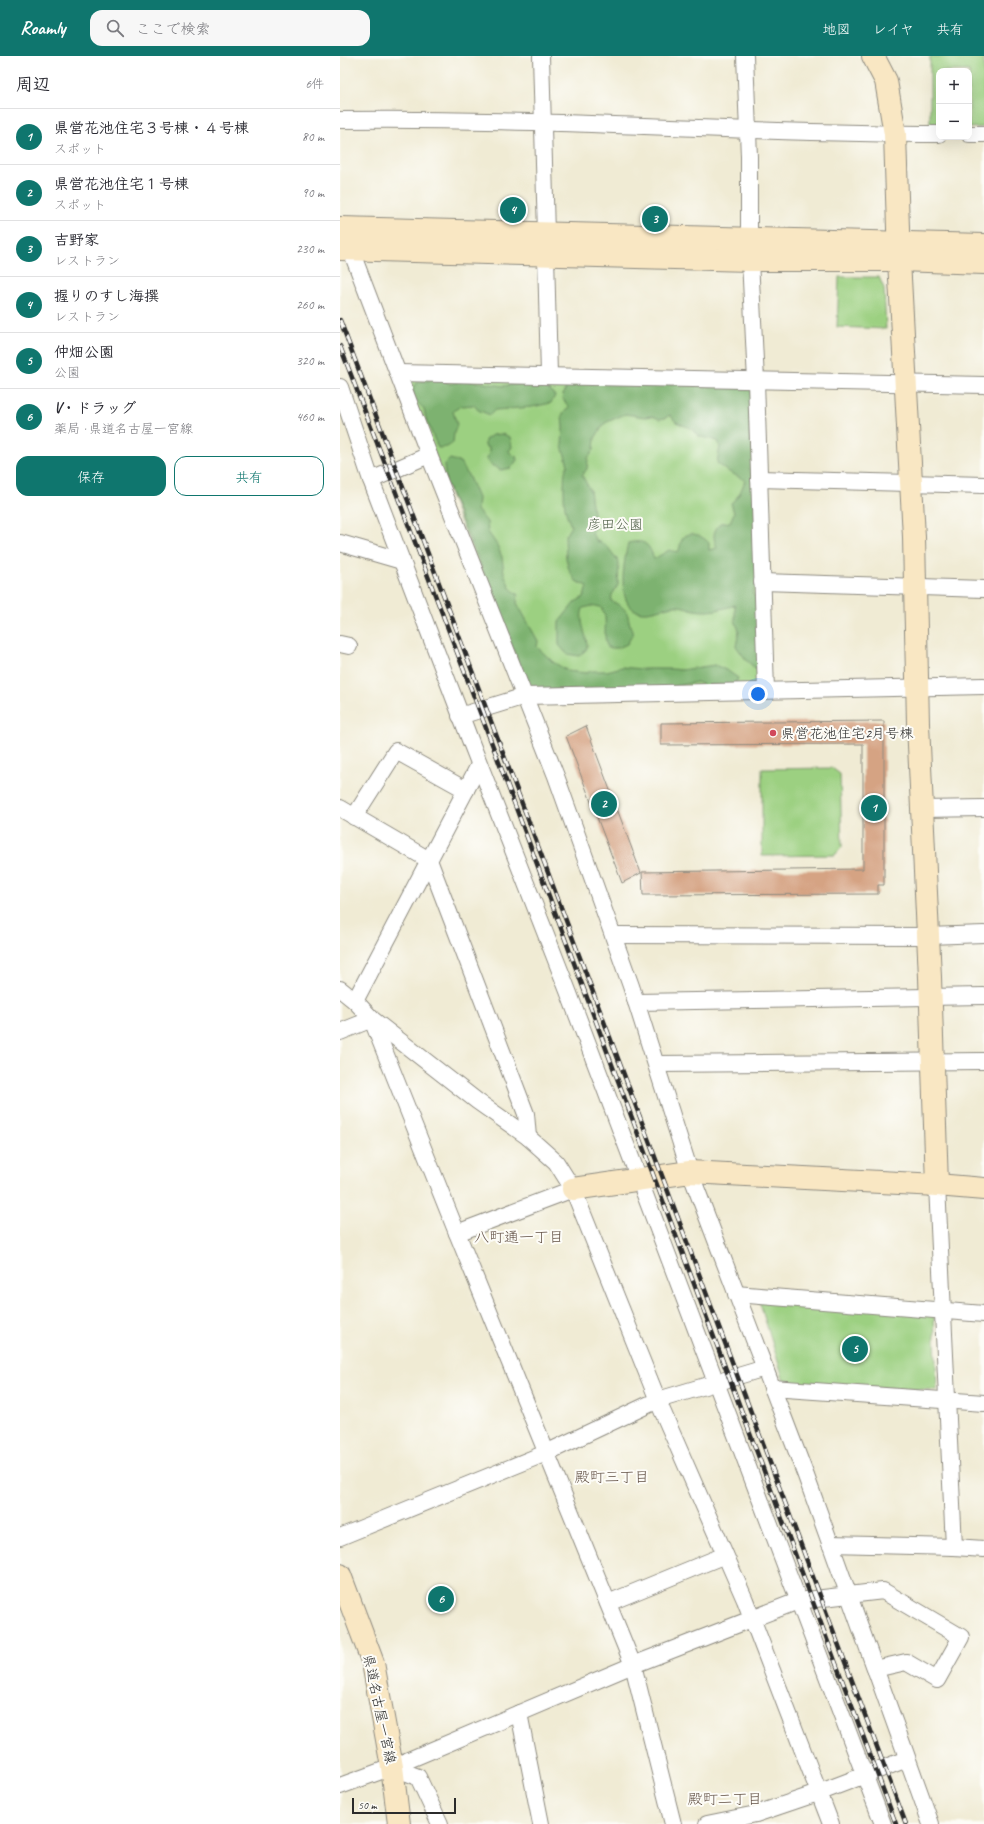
<!DOCTYPE html>
<html lang="ja">
<meta charset="utf-8">
<style>
body{margin:0;font-family:Caveat,"Klee One",sans-serif;background:#f7f7f7;color:#2b2b33}
.controls{position:absolute;right:12px;top:12px;display:grid;overflow:hidden;border-radius:8px;box-shadow:0 4px 16px #0002}
.controls button{width:36px;height:36px;display:grid;place-items:center;padding:0;border:0;border-bottom:1px solid #e1e1e2;background:#fff;color:#2b2b33;font:20px sans-serif}
.scale{position:absolute;left:12px;bottom:10px;width:104px;box-sizing:border-box;padding-left:4px;border:2px solid #2b2b2b;border-top:0;font-size:11px;line-height:14px;white-space:nowrap;color:#2b2b2b;-webkit-text-stroke:3px #fdfcf7;paint-order:stroke}
.you{position:absolute;left:418px;top:638px;width:14px;height:14px;margin:-10px;border:3px solid #fff;border-radius:50%;background:#1a73e8;box-shadow:0 0 0 6px #1a73e833}
.badge{display:grid;place-items:center;width:26px;height:26px;border-radius:50%;background:#0f766e;color:#fff;font-size:13px;font-weight:700}
.pin{position:absolute;translate:-50% -50%;border:2px solid #fff;box-shadow:0 1px 4px #0006}
.list{margin:0;padding:0;list-style:none}
h2{display:flex;justify-content:space-between;align-items:center;height:52px;margin:0;padding:0 16px;font-size:17px}
h2 small{font-size:13px;font-weight:400;color:#7c7c81}
.list li{display:grid;grid-template-columns:26px 1fr auto;gap:12px;align-items:center;box-sizing:border-box;height:56px;padding:0 16px;border-top:1px solid #e1e1e2}
.list b{display:block;font-size:15px;white-space:nowrap}
.list p{margin:0;font-size:13px;white-space:nowrap;color:#7c7c81}
.list em{font-size:13px;font-style:normal;color:#7c7c81}
.actions{display:flex;gap:8px;padding:12px 16px}
.actions a{flex:1;padding:9px 0;border:1px solid #0f766e;border-radius:12px;text-align:center;font-size:14px;color:#0f766e}
.actions .main{background:#0f766e;color:#fff}
.icon{flex:none;width:22px;height:22px;fill:none;stroke:currentColor;stroke-width:2;stroke-linecap:round;stroke-linejoin:round}
.map{position:relative;flex:none;width:644px;height:1768px;overflow:hidden}
header{display:flex;align-items:center;gap:24px;box-sizing:border-box;height:56px;padding:0 20px;background:#0f766e;color:#fff}
header strong{font-size:19px}
nav{display:flex;gap:22px;margin-inline-start:auto;font-size:14px}
.search{width:280px;height:36px;background:#f7f7f7;display:flex;align-items:center;gap:10px;box-sizing:border-box;padding:0 14px;border-radius:12px;color:#7c7c81;font-size:15px}
main{display:flex}
aside{flex:1;background:#fff}
.map>svg:first-child{display:block}
.green{fill:#9cd081;stroke:#647e56}
.forest{fill:#7db26f;stroke:#546e4d}
.building{fill:#d5a383}
.lines{fill:none;stroke-linecap:round;stroke-linejoin:round}
.street-casing{stroke:#8e8b80;stroke-width:18}
.secondary-casing{stroke:#8e8b80;stroke-width:24}
.street{stroke:#fff;stroke-width:16}
.secondary{stroke:#f9e7c3;stroke-width:22}
.rail-casing{stroke:#2b2b2b;stroke-width:4.5}
.rail{stroke:#fdfcf7;stroke-width:3;stroke-dasharray:9;stroke-linecap:butt}
.poi-dot{fill:#d1495b;stroke:#fdfcf7;stroke-width:1.5}
.labels{text-anchor:middle;stroke-width:4;stroke-linejoin:round;paint-order:stroke}
.park-label{font-size:14px;fill:#4d5d45;stroke:#fdfcf7}
.poi-label{font-size:14px;fill:#2b2b2b;stroke:#fdfcf7;text-anchor:start}
.street-label{font-size:14px;fill:#2b2b2b;stroke:#fdfcf7}
.neighbourhood-label{font-size:15px;fill:#66554a;stroke:#fdfcf7}
</style>
<header>
<strong>Roamly</strong>
<div class="search"><svg class="icon" aria-label="search" viewBox="0 0 24 24"><circle cx="10" cy="10" r="6"/><path d="M15 15l6 6"/></svg>ここで検索</div>
<nav><a>地図</a><a>レイヤ</a><a>共有</a></nav>
</header>
<main>
<aside>
<h2>周辺<small>6件</small></h2>
<ul class="list">
<li><span class="badge">1</span><div><b>県営花池住宅３号棟・４号棟</b><p>スポット</p></div><em>80 m</em></li>
<li><span class="badge">2</span><div><b>県営花池住宅１号棟</b><p>スポット</p></div><em>90 m</em></li>
<li><span class="badge">3</span><div><b>吉野家</b><p>レストラン</p></div><em>230 m</em></li>
<li><span class="badge">4</span><div><b>握りのすし海撰</b><p>レストラン</p></div><em>260 m</em></li>
<li><span class="badge">5</span><div><b>仲畑公園</b><p>公園</p></div><em>320 m</em></li>
<li><span class="badge">6</span><div><b>V・ドラッグ</b><p>薬局 · 県道名古屋一宮線</p></div><em>460 m</em></li>
</ul>
<div class="actions"><a class="main">保存</a><a>共有</a></div>
</aside>
<div class="map">
<svg width="644" height="1768" viewBox="0 0 644 1768">
<rect width="100%" height="100%" fill="#fdfcf7"/>
<filter id="ink" filterUnits="userSpaceOnUse"><feTurbulence type="fractalNoise" baseFrequency=".025" numOctaves="2"/><feDisplacementMap in="SourceGraphic" scale="8" xChannelSelector="R" yChannelSelector="G"/><feConvolveMatrix kernelMatrix="1 2 1 2 8 2 1 2 1" color-interpolation-filters="sRGB"/></filter>
<filter id="wash" filterUnits="userSpaceOnUse"><feTurbulence type="fractalNoise" baseFrequency=".012" numOctaves="4" result="noise"/><feDisplacementMap in="SourceGraphic" scale="16" xChannelSelector="R" yChannelSelector="G"/><feGaussianBlur stdDeviation="0.9" result="paint"/><feColorMatrix in="noise" values="0 0 0 0 0 0 0 0 0 0 0 0 0 0 0 0 0 1.4 0 .05"/><feComposite in="paint" operator="in"/></filter>
<g filter="url(#wash)">
<rect width="100%" height="100%" fill="#f0ebd4"/>
<g class="green">
<path d="M590,0H644V71L629,72V15H599V72H590Z"/>
<path d="M499,221H539L544,232L546,273L497,271Z"/>
<path d="M64,320L411,327L423,632L186,633Z"/>
<path d="M492,712L500,718L502,791L495,799L422,800V713Z"/>
<path d="M417,1238L594,1258L597,1334L445,1328Z"/>
</g>
<g class="forest">
<path d="M101,323L110,328L124,324L163,330L179,328L201,330L209,333L215,340L211,347L192,351L155,354L150,359L138,354L134,349L121,350L113,355L117,369L114,377L113,387L107,391L98,392L86,363L84,353L74,343L72,333L77,326Z"/>
<path d="M229,323L292,325L315,330L322,327L412,332L417,528L412,537L419,545L423,611L415,612L407,605L396,590L399,575L395,564V549C382,553 369,557 355,554C349,553 341,549 334,550C325,551 316,555 307,556C273,559 284,506 288,487C305,483 309,488 314,503L329,494L338,496C340,492 340,490 341,486C346,472 362,479 369,487V494L377,492C373,481 372,477 380,467L390,466L394,457L391,447C399,441 402,433 405,424L389,416L377,407L380,390L378,385L358,380L352,373L336,366L330,359L325,362L319,363L312,360L305,361L285,358L265,367L255,382L254,394L248,402L247,413L242,419L250,434L255,471L252,478L257,485L267,490L279,506L278,529L272,539L271,545C293,555 285,558 293,578L287,588L278,592H268C261,580 270,564 261,551L252,550L243,552C238,566 248,579 247,593L239,600L227,598L219,589V566L235,546L244,541L247,530L236,525L229,514L226,502L225,480L231,470C224,454 224,447 224,430C225,421 223,417 228,409L222,390L223,372L222,359L229,351L222,342Z"/>
<path d="M162,378L170,381L172,391L169,395L172,399L176,400L177,404L171,412L161,414L151,409L147,403L149,396V392L145,390V384L152,379Z"/>
<path d="M110,403L120,406L128,419L138,442L137,454L147,466L148,476L157,489L162,501L164,517L170,532L178,539L177,547L198,585L197,591L213,606L228,615L246,617L252,615H267L282,611L301,613H332L341,614L375,609L388,615L398,622L395,629H364L357,626L332,631L190,636L162,565L157,547L106,427L104,409Z"/>
</g>
<g id="blocks">
<g class="building">
<path d="M544,665V829H538V838L303,839L302,816L523,813V688L321,689V667Z"/>
<path d="M246,670L301,817L282,827L226,680Z"/>
</g>
</g>
</g>
<g filter="url(#ink)">
<use href="#blocks" fill-opacity="0" stroke="#8e8b80" stroke-width="1"/>
<g class="lines">
<defs>
<g id="street">
<path d="M201,0L206,178"/>
<path d="M405,0L409,101V183"/>
<path d="M0,64C200,61 399,78 599,78"/>
<path d="M629,78H644"/>
<path d="M7,184L89,399L216,720L291,930L350,1116L466,1420L591,1768"/>
<path d="M206,199L209,319"/>
<path d="M410,204L416,325L426,634"/>
<path d="M59,317L644,329"/>
<path d="M0,331L31,424L132,689L228,935L543,1768"/>
<path d="M419,423L644,429"/>
<path d="M31,424L89,399"/>
<path d="M0,487L62,505"/>
<path d="M422,526L644,533"/>
<path d="M0,588L9,590"/>
<path d="M120,660L185,640L644,630"/>
<path d="M0,752L89,804L186,1058L188,1081"/>
<path d="M582,753L644,752"/>
<path d="M14,761L56,695L126,734"/>
<path d="M273,879L588,880L644,878"/>
<path d="M0,933L15,945L32,963L137,1045L188,1081L216,1106L233,1133L321,1352L405,1544L491,1768"/>
<path d="M15,945L139,709"/>
<path d="M296,946L644,940"/>
<path d="M32,964L117,1177L293,1609L333,1768"/>
<path d="M0,976L32,963"/>
<path d="M317,1008L644,1005"/>
<path d="M597,1129L614,1491"/>
<path d="M117,1177L233,1133"/>
<path d="M396,1238L644,1258"/>
<path d="M432,1332L644,1347"/>
<path d="M0,1481L206,1397L318,1344L425,1312"/>
<path d="M490,1488L614,1491L644,1493"/>
<path d="M268,1547L385,1499"/>
<path d="M179,1657L201,1768"/>
<path d="M52,1711L78,1721L100,1768"/>
<path d="M0,1730L52,1711L293,1609L458,1545L543,1535L621,1581L597,1624L566,1606L535,1613"/>
<path d="M367,1768L416,1758L478,1737L567,1703"/>
</g>
<g id="secondary">
<path d="M533,0L546,25L555,78L559,204L574,481L578,668L590,921L597,1129"/>
<path d="M0,172L644,189"/>
<path d="M0,193L410,204H559L644,207"/>
<path d="M233,1133L350,1116L597,1129L644,1133"/>
<path d="M0,1519L33,1607L52,1711L59,1768"/>
</g>
</defs>
<use href="#street" class="street-casing"/>
<use href="#secondary" class="secondary-casing"/>
<use href="#street" class="street"/>
<use href="#secondary" class="secondary"/>
<defs>
<g id="rail">
<path d="M0,264L566,1768"/>
<path d="M0,290L154,693L556,1768"/>
</g>
</defs>
<use href="#rail" class="rail-casing"/>
<use href="#rail" class="rail"/>
</g>
</g>
<circle class="poi-dot" cx="433" cy="677" r="4"/>
<g class="labels">
<g class="park-label">
<text x="275" y="473">彦田公園</text>
</g>
<g class="poi-label">
<text x="441" y="682">県営花池住宅2月号棟</text>
</g>
<g class="street-label">
<text transform="translate(40 1653) rotate(78)" y="5">県道名古屋一宮線</text>
</g>
<g class="neighbourhood-label">
<text x="179" y="1186">八町通一丁目</text>
<text x="272" y="1426">殿町三丁目</text>
<text x="385" y="1748">殿町二丁目</text>
</g>
</g>
</svg>
<div class="controls">
<button>+</button>
<button>−</button>
</div>
<div class="scale">50 m</div>
<div class="you"></div>
<div class="pin badge" style="left:534px;top:752px">1</div>
<div class="pin badge" style="left:264px;top:748px">2</div>
<div class="pin badge" style="left:315px;top:163px">3</div>
<div class="pin badge" style="left:173px;top:154px">4</div>
<div class="pin badge" style="left:515px;top:1293px">5</div>
<div class="pin badge" style="left:101px;top:1543px">6</div>
</div>
</main>
